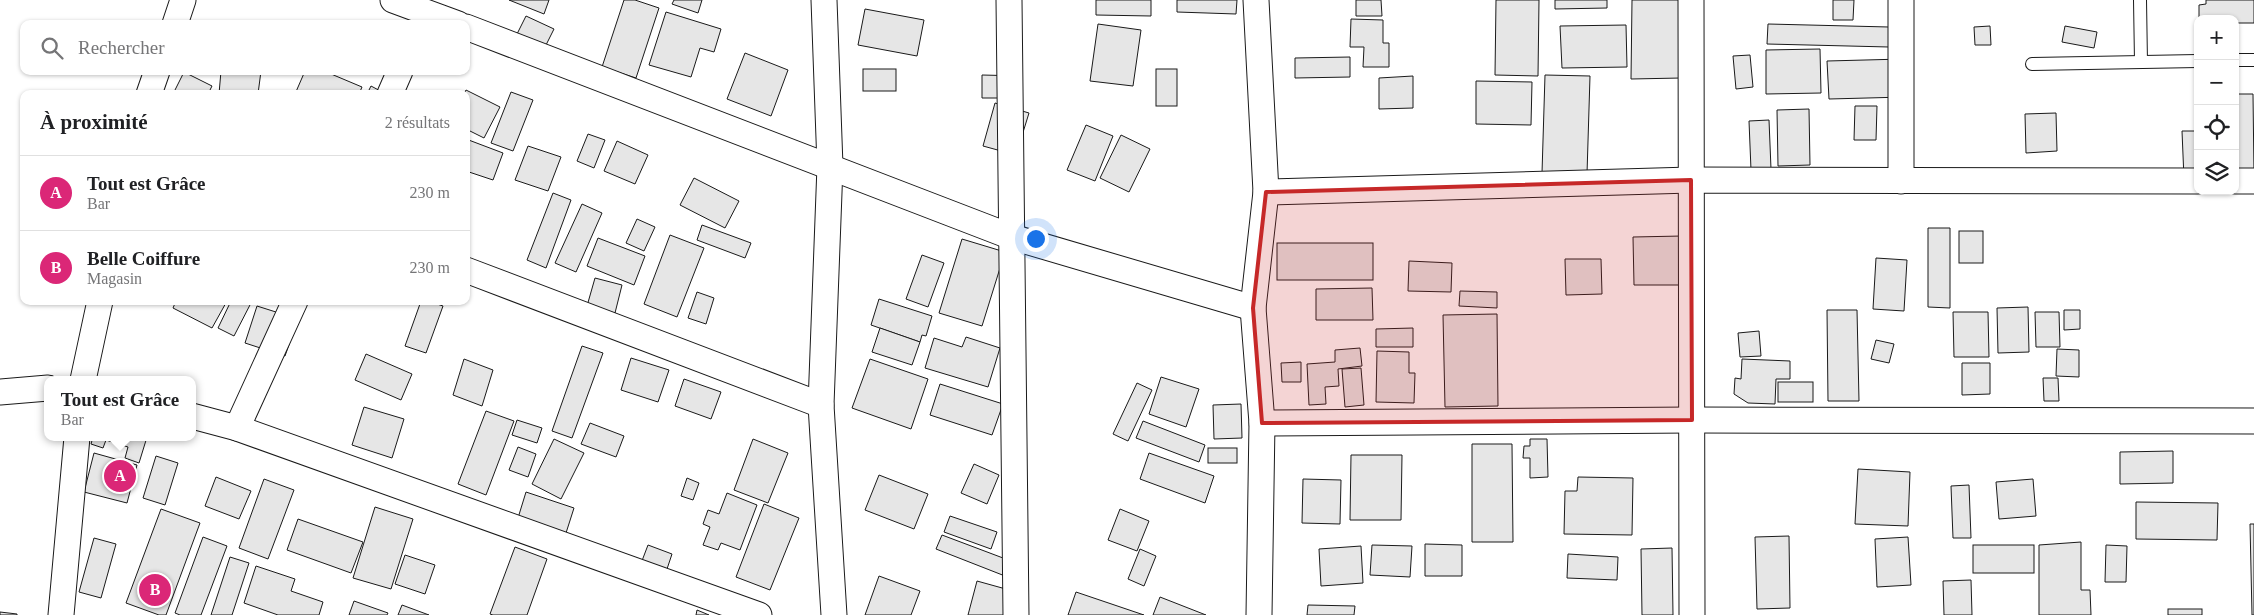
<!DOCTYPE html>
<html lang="fr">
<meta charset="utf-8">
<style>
body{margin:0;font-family:Georgia,serif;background:#f6f6f6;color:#202124}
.controls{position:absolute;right:15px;top:15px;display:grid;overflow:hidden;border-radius:10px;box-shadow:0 1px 4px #0004}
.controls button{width:45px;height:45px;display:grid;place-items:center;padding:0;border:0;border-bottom:1px solid #e0e0e0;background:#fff;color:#202124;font:25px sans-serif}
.you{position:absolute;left:1035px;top:238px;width:18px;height:18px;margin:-12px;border:4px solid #fff;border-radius:50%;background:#1a73e8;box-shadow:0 0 0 8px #1a73e833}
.badge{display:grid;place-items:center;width:32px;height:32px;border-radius:50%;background:#db2777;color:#fff;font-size:16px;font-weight:700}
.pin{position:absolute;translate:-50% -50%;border:2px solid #fff;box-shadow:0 1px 5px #0006}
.popup{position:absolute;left:44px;top:376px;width:152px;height:65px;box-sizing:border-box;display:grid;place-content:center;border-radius:10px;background:#fff;filter:drop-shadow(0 1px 4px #0005);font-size:16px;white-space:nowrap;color:#757577}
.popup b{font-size:19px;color:#202124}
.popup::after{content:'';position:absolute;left:50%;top:100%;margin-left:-10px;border:10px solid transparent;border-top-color:#fff}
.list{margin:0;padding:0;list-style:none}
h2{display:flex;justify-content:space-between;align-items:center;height:65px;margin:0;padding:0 20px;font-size:21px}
h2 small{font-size:16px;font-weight:400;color:#757577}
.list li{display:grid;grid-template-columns:32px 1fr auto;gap:15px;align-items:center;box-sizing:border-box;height:75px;padding:0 20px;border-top:1px solid #e0e0e0}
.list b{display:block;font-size:19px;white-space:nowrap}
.list p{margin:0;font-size:16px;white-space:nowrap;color:#757577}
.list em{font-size:16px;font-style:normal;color:#757577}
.icon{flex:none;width:28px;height:28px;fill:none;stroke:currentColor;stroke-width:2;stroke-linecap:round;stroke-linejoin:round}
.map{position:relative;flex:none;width:2254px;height:615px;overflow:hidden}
.search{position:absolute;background:#fff;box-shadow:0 1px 4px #0004;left:20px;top:20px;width:450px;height:55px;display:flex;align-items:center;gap:12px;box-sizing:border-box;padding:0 18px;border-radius:10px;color:#757577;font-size:19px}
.panel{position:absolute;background:#fff;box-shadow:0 1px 4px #0004;left:20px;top:90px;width:450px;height:215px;border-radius:10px}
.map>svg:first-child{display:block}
.building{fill:#e6e6e6;stroke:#1a1a1a}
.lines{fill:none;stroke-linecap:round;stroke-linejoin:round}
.lane-casing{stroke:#1a1a1a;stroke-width:14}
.street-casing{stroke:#1a1a1a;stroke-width:27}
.lane{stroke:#fff;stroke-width:12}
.street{stroke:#fff;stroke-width:25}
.marked{fill:#c62828;fill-opacity:0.2;stroke:#c62828;stroke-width:4;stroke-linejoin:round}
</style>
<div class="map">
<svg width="2254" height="615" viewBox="0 0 2254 615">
<rect width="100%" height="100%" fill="#fff"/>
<g class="building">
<path d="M509,0H549L544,14Z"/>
<path d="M624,0H635L659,8L636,78L602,67Z"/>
<path d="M674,0H702L698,13L672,4Z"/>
<path d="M1096,0H1151V16L1096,15Z"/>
<path d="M1177,0H1237L1236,14L1177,12Z"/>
<path d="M1356,0H1381L1382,16H1356Z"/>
<path d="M1496,0H1539L1538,76L1495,75Z"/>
<path d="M1555,0H1607V8L1555,9Z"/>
<path d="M1632,0H1680L1681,78L1631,79Z"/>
<path d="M1833,0H1854L1853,20H1833Z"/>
<path d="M2206,0H2254V23H2235V19H2199V5L2206,4Z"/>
<path d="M865,9L924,20L917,56L858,45Z"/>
<path d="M666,12L721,29L714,52L700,48L691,77L649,65Z"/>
<path d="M526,16L554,29L545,47L517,34Z"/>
<path d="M1351,19L1383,20V43H1389V67H1363L1364,47H1350Z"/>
<path d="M1098,24L1141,30L1133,86L1090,81Z"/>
<path d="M1768,24L1889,27V47L1767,44Z"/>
<path d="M1626,25L1627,67L1562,68L1560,26Z"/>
<path d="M1990,26L1991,45H1975L1974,27Z"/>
<path d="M2065,26L2097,32L2094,48L2062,42Z"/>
<path d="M1820,49L1821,93L1766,94V50Z"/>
<path d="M745,53L788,70L771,116L727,99Z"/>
<path d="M1750,55L1753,87L1736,89L1733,56Z"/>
<path d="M1350,57V77L1295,78V58Z"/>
<path d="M1903,59L1905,97L1829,99L1827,61Z"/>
<rect x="863" y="69" width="33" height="22"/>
<rect x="1156" y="69" width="21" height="37"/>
<path d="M221,71H261L258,94H219Z"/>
<path d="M305,71H324L362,87L359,94H295Z"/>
<path d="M184,72L212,86L208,94H173Z"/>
<path d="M982,75L1022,76V98H982Z"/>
<path d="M1545,75L1590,76L1587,174L1542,173Z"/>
<path d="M1413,76V108L1379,109V78Z"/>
<path d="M1476,81L1532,82L1531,125L1476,124Z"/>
<path d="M371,86L386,94H367Z"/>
<path d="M466,90L500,107L484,138L466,129V94H464Z"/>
<path d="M511,92L533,100L513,151L491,143Z"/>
<path d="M2235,94H2253L2254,175H2235Z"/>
<path d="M995,103L1029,113L1016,155L983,146Z"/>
<path d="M1855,106H1877L1876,140H1854Z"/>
<path d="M1809,109L1810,165L1778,166L1777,110Z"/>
<path d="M2056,113L2057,151L2026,153L2025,114Z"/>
<path d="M1769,120L1771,169L1751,170L1749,121Z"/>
<path d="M1086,125L1113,136L1095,181L1067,170Z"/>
<path d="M2182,131H2198V179H2184Z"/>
<path d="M588,134L605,140L594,168L577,161Z"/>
<path d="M1121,135L1150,149L1129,192L1100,178Z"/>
<path d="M466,139L503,153L493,180L466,171Z"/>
<path d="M617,141L648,155L635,184L604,171Z"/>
<path d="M528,146L561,157L548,191L515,180Z"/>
<path d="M694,178L739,201L725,228L680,205Z"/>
<path d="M553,193L571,200L546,268L527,260Z"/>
<path d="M582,204L602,213L576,272L555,263Z"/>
<path d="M637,219L655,227L644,251L626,243Z"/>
<path d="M702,225L751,243L745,258L697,240Z"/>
<path d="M1928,228H1950V308L1928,307Z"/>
<rect x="1959" y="231" width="24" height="32"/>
<path d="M670,235L704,248L677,317L644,304Z"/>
<path d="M1682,236L1683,285H1634L1633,237Z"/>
<path d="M598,238L645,256L634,285L587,266Z"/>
<path d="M962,239L1005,252L982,326L939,313Z"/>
<rect x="1277" y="243" width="96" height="37"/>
<path d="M922,255L944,263L928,307L906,299Z"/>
<path d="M1876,258L1907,260L1904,311L1873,309Z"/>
<path d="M1565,259H1601L1602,294L1566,295Z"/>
<path d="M1409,261L1452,263L1451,292L1408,291Z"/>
<path d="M595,278L622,285L615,313L587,306Z"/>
<path d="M1372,288L1373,320H1316V289Z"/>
<path d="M1460,291L1497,292V308L1459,306Z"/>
<path d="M697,292L714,298L706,324L688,318Z"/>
<path d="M879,299L932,316L926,336L922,335L920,342L871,325Z"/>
<path d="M176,301H227L212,328L173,308Z"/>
<path d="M231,301H252L234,336L218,328Z"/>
<path d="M421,301H428L443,306L426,353L405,346Z"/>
<path d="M257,306L298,319L285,356L245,343Z"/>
<path d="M2028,307L2029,352L1998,353L1997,308Z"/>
<path d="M1827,310H1857L1859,401H1828Z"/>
<path d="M2064,310H2080V329L2064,330Z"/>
<path d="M1953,312H1988L1989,357H1954Z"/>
<path d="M2035,312H2059L2060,347H2036Z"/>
<path d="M1497,314L1498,406L1445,407L1443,315Z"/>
<path d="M880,328L920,342L912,365L872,352Z"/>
<path d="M1413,328V347H1376V329Z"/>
<path d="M1759,331L1761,356L1740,357L1738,333Z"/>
<path d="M966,337L1000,348L988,387L925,368L934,338L962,347Z"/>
<path d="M1876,340L1894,344L1889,363L1871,359Z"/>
<path d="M582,346L603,353L572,438L552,431Z"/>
<path d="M1360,348L1362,366L1338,369L1339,386L1325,387L1326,404L1309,405L1307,364L1335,362V350Z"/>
<path d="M2057,349L2079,350V377L2056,376Z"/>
<path d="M1377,351L1409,352V373H1415L1414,403L1376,402Z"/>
<path d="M366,354L412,374L401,400L355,380Z"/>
<path d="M631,358L669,370L658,402L621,390Z"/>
<path d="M464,359L493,370L482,406L453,395Z"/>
<path d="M870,359L928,379L911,429L852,408Z"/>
<path d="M1742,359L1790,361V379H1776L1775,404L1748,403L1734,394L1735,378L1741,379Z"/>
<path d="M1301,362V382H1282L1281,363Z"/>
<path d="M1962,363H1990V394L1962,395Z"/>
<path d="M1361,368L1364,405L1345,407L1342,369Z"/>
<path d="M1161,377L1199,389L1186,427L1149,414Z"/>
<path d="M2043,378H2058L2059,401H2044Z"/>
<path d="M684,379L721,392L711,419L675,406Z"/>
<rect x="1778" y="382" width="35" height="20"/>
<path d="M1137,383L1152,390L1128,441L1113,434Z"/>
<path d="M940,384L1003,404L992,435L930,415Z"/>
<path d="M1241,404L1242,438L1214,439L1213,405Z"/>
<path d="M364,407L404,419L392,458L352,445Z"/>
<path d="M486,411L514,421L486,495L458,484Z"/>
<path d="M517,420L542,428L537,443L512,435Z"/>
<path d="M1143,421L1205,445L1199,462L1136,438Z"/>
<path d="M590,423L624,436L616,457L581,444Z"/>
<path d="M93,437H147L139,463L125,458L128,447L106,440L103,448L91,444Z"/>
<path d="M554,439L584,453L561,499L532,484Z"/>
<path d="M753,439L788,453L768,503L734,490Z"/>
<path d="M1530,439H1547L1548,477L1530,478V458H1523L1524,446H1530Z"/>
<path d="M1472,444H1512L1513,542H1472Z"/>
<path d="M518,447L536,454L528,477L509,470Z"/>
<rect x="1208" y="448" width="29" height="15"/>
<path d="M2173,451V483L2120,484V452Z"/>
<path d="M94,453L137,465L127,503L84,492Z"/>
<path d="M1149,453L1214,476L1205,503L1140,479Z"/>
<path d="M1351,455H1402L1401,520H1350Z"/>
<path d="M156,456L178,463L165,505L143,498Z"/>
<path d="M974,464L999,475L987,504L961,493Z"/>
<path d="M1858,469L1910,472L1908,526L1855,524Z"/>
<path d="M879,475L928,494L914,529L865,510Z"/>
<path d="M216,477L251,491L239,519L205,506Z"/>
<path d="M1578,477L1633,478L1632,535L1564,534L1565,491H1577Z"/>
<path d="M687,478L699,483L693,500L681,496Z"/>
<path d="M264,479L294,490L268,559L239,548Z"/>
<path d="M1303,479L1341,480L1340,524L1302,523Z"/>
<path d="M2033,479L2036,516L1999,519L1996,482Z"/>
<path d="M1969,485L1971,538H1953L1951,486Z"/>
<path d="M526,492L574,508L566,533L518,518Z"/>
<path d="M727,493L757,505L740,550L721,543L718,550L703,545L710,527L703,524L708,510L719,514Z"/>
<path d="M2136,502L2218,503L2217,540L2136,539Z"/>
<path d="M764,504L799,518L770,590L736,577Z"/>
<path d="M375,507L413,519L391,589L353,578Z"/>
<path d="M161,509L200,523L166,615H159L126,603Z"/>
<path d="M1120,509L1149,521L1137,551L1108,540Z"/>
<path d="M950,516L997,532L991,549L944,532Z"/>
<path d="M298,519L363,542L351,573L287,550Z"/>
<path d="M2250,524H2254V615H2252Z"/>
<path d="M942,535L1011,561L1005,576L936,549Z"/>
<path d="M1789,536L1790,608L1757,609L1755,537Z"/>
<path d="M203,537L227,546L201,615H180L175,613Z"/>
<path d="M1908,537L1911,585L1877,587L1875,539Z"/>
<path d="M94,538L116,544L101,598L79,592Z"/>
<path d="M2081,542V590H2090L2091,615H2039V545Z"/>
<path d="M1425,544L1462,545V576H1425Z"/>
<path d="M648,545L672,554L665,575L640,566Z"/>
<path d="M1372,545L1412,546L1410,577L1370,575Z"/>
<rect x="1973" y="545" width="61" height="28"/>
<path d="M2106,545L2127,546L2126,582H2105Z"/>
<path d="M1361,546L1363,583L1321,586L1319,549Z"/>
<path d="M515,547L547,559L527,615H493L490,614Z"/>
<path d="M1672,548L1673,615H1642L1641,549Z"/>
<path d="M1140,549L1156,556L1144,586L1128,579Z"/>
<path d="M1568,554L1618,557L1617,580L1567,578Z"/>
<path d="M405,555L435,565L425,594L395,584Z"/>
<path d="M230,557L249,563L232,615H211Z"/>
<path d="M256,566L295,579L291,591L323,602L319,615H278L244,603Z"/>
<path d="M879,576L920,591L911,615H865Z"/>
<path d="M1971,580L1972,615H1944L1943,581Z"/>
<path d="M977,581L1013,591L1007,615H968Z"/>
<path d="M1076,592L1144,615H1068Z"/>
<path d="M1160,597L1206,615H1153Z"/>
<path d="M354,601L388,613L387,615H349Z"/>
<path d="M402,605L429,615H398Z"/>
<path d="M1308,605L1355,606L1354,615H1307Z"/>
<rect x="2168" y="609" width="34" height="6"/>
<path d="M697,610L709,615H696Z"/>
<path d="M0,612L17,614V615H0Z"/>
</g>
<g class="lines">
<defs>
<g id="lane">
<path d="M2140,0L2141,62"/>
<path d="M2235,60H2254"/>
<path d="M2032,64L2198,61"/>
</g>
<g id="street">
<path d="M393,0L458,24"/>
<path d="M824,0L830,166L821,405L834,615"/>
<path d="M1009,0L1016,615"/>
<path d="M1256,0L1266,192L1253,308L1262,423L1259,615"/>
<path d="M1691,0L1692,615"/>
<path d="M175,24L183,0"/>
<path d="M466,27L1012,237L1253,308"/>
<path d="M149,94L157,71"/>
<path d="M390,94L400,71"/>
<path d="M1901,181V0"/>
<path d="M2235,181H2254"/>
<path d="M1266,192L1691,180L2198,181"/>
<path d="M466,270L821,405"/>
<path d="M83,380L100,301"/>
<path d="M0,392L48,388"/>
<path d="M192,416L237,428L759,615"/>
<path d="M1262,423L1692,420L2254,421"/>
<path d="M237,428L295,301"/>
<path d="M61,615L77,437"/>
</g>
</defs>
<use href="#lane" class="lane-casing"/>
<use href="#street" class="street-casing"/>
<use href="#lane" class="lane"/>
<use href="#street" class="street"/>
</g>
<path class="marked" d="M1691,180L1692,420L1262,423L1253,308L1266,192Z"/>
</svg>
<div class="controls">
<button>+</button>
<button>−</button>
<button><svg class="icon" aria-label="locate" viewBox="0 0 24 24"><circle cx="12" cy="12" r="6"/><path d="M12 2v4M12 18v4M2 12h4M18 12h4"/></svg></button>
<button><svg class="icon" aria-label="layers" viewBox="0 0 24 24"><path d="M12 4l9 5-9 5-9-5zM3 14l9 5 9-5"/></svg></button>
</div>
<div class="you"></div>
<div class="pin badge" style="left:120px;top:476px">A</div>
<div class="popup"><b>Tout est Grâce</b>Bar</div>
<div class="pin badge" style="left:155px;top:590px">B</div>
<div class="search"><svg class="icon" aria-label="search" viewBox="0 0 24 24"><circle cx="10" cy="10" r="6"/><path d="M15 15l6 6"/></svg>Rechercher</div>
<section class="panel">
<h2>À proximité<small>2 résultats</small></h2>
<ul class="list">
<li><span class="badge">A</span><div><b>Tout est Grâce</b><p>Bar</p></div><em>230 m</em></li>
<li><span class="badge">B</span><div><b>Belle Coiffure</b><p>Magasin</p></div><em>230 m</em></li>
</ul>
</section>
</div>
